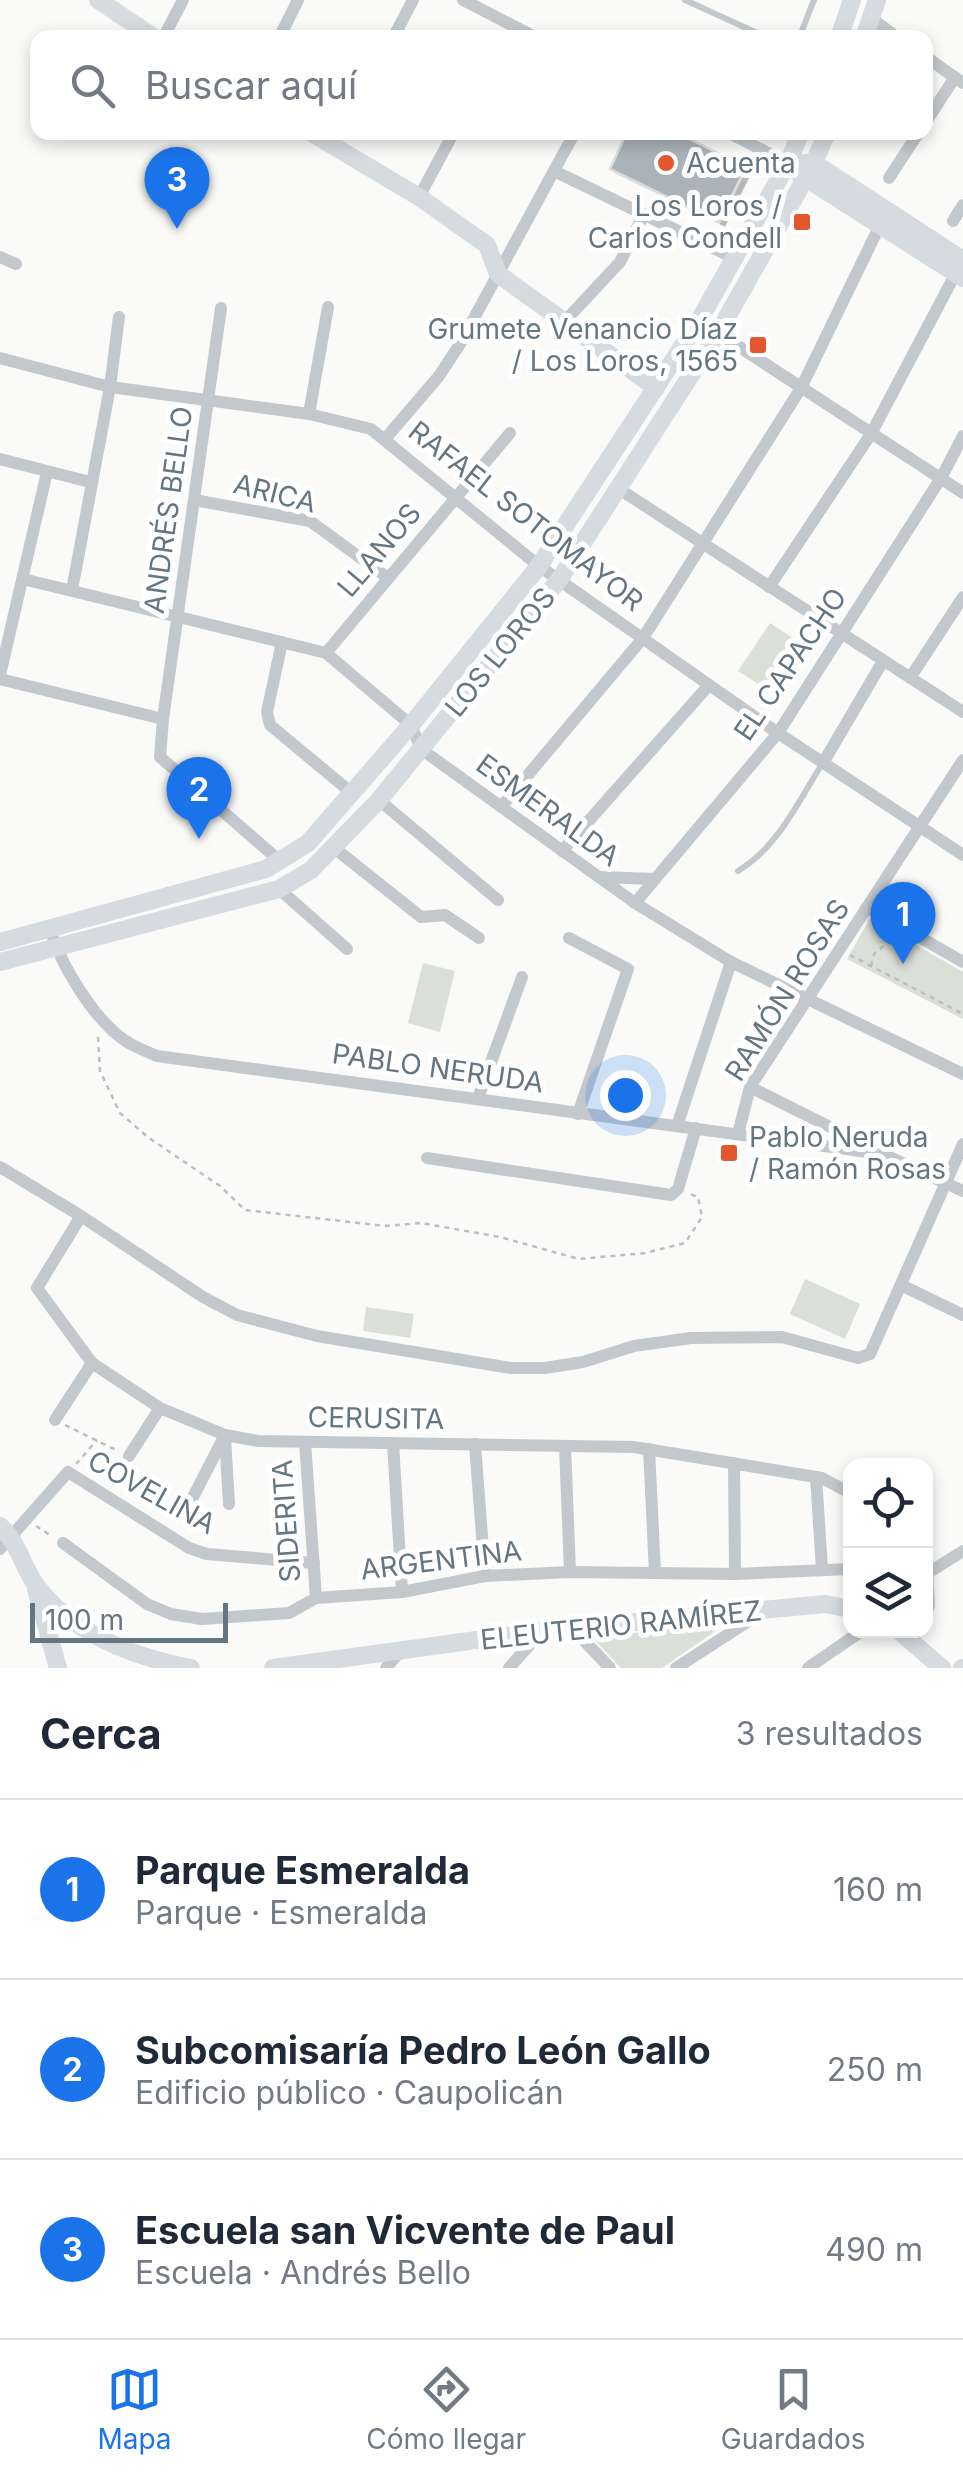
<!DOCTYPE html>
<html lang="es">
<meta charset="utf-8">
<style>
body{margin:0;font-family:Inter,sans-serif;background:#f2f2f3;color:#1f2937}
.controls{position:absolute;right:30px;bottom:30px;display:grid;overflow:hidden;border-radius:20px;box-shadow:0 5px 15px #0003}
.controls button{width:90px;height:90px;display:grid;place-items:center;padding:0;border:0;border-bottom:2px solid #e0e1e3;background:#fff;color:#1f2937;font:50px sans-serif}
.scale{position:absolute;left:30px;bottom:25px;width:198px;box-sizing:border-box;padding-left:10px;border:5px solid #657683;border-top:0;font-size:28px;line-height:35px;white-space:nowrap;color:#657683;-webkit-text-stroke:8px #fff;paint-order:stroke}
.you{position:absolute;left:625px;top:1095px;width:35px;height:35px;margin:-25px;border:8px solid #fff;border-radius:50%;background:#1a73e8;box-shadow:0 0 0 15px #1a73e833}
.badge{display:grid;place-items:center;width:65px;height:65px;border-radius:50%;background:#1a73e8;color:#fff;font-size:32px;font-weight:700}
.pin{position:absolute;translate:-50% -82px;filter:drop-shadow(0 2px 5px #0008)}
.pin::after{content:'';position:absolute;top:52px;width:35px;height:30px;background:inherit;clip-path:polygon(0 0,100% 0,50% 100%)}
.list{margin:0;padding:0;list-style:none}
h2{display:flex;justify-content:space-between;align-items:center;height:130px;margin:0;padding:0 40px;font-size:42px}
h2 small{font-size:32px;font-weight:400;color:#747a83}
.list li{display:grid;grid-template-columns:65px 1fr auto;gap:30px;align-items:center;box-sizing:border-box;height:180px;padding:0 40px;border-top:2px solid #e0e1e3}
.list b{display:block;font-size:38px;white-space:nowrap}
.list p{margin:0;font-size:32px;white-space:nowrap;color:#747a83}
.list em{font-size:32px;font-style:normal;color:#747a83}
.icon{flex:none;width:55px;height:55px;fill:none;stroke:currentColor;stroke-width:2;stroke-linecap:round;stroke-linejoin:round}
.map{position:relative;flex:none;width:963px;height:1668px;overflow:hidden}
.search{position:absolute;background:#fff;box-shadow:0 5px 15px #0003;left:30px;right:30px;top:30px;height:110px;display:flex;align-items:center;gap:25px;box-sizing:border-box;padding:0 35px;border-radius:20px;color:#747a83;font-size:38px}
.sheet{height:670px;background:#fff}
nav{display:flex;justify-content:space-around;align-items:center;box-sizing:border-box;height:140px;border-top:2px solid #e0e1e3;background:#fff;font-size:28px;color:#747a83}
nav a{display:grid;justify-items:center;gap:5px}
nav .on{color:#1a73e8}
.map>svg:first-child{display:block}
.green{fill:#dadfd7}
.building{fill:#aab3b9;stroke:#dcdcda;stroke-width:2.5;filter:url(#shadow)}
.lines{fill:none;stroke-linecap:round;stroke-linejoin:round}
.path{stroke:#bbbfc2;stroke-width:2.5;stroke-dasharray:5 5;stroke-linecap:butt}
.lane{stroke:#c3c8cc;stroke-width:6}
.street{stroke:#c3c8cc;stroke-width:12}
.secondary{stroke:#d6dbdf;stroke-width:18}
.poi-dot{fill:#e4572e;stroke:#fff;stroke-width:4}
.labels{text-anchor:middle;stroke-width:10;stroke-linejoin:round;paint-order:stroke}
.poi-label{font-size:28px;fill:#657683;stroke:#fff;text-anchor:start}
.street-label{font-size:28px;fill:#657683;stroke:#fff}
</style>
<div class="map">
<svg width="963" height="1668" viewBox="0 0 963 1668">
<defs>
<filter id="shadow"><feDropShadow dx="5.5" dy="3" stdDeviation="0" flood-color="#0004"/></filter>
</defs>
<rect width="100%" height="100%" fill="#fafaf8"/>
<g class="green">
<path d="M770,623L800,643L769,691L738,671Z"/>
<path d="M870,918L963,972V1019L847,959Z"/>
<path d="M423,963L455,971L440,1032L408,1023Z"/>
<path d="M805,1279L860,1304L845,1339L790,1314Z"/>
<path d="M366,1307L414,1314L410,1338L363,1331Z"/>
<path d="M730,1621L662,1668H621L593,1638Z"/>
</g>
<path class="building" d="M627,132H675L746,167L719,222L610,169Z"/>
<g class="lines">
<g class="path">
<path d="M850,955L963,1014"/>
<path d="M871,966L874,954L893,938"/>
<path d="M98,1037L100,1071L120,1113L149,1138L220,1186L245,1210L385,1226L421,1223L500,1237L579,1259L645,1253L685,1243L702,1217L698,1197L690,1194"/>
<path d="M65,1425L116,1450"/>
<path d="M76,1464L97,1440"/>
<path d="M36,1526L50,1535"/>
</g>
<g class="lane">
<path d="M685,0L768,38"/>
<path d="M799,38L814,0"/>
<path d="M738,871C778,847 798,802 822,764"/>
</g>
<g class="street">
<path d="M463,0L537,38"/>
<path d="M871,18L898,38"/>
<path d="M163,38L183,0"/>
<path d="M279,38L298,0"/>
<path d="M393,38L413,0"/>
<path d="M926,57L963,83"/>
<path d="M926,122L955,77"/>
<path d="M727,132L788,163"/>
<path d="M554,171L732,257"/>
<path d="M889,178L919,132"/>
<path d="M419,197L454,132"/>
<path d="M953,221L963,205"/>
<path d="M0,257L16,264"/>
<path d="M565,321L620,262L644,214"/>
<path d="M718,333L963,493"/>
<path d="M0,358L110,387L309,414L371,429L539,566L778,733L963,855"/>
<path d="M309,414L328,307"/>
<path d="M385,439L439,376L460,344L575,132"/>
<path d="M0,459L90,482"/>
<path d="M619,489L963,712"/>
<path d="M194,500L310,521L388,578"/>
<path d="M23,579L326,653L411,725L421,749L635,903L731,962L963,1074"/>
<path d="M769,587L871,434L959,267"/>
<path d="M72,590L110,387L119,317"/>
<path d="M282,642L267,712L270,725L353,794"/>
<path d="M326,653L510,433"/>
<path d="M0,675L47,472"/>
<path d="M910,678L963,597"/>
<path d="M0,679L163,719L160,757L280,861"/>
<path d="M163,719L221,308"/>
<path d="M823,763L883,661"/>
<path d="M379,800L498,900"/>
<path d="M501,807L643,638L801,388L882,221"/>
<path d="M333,847L421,917L445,915L479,938"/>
<path d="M562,851L709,685"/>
<path d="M599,877L655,879"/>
<path d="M279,889L347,949"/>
<path d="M635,903L778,733L941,478L963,436"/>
<path d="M867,907L963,962"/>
<path d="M50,928C60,964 96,1024 129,1043C137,1048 148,1052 157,1056L883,1154L963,1191"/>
<path d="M569,938L628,969L578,1114"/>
<path d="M750,1087L872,1148"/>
<path d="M478,1098L522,977"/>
<path d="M677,1126L731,962"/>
<path d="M738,1134L750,1087L963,760"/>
<path d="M427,1158L671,1195L678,1189L696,1128"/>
<path d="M0,1167L81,1216L203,1297L237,1315L317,1336L511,1368H545L583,1362L634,1346L691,1338L782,1337L858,1358L870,1354L963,1144"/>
<path d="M81,1216L37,1288L92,1363L160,1408L225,1435L258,1441L634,1447L822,1478L850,1493"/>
<path d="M901,1285L963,1315"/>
<path d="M55,1420L92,1363"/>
<path d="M225,1437L229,1504"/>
<path d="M305,1442L316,1598"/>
<path d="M393,1443L402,1592"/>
<path d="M475,1444L485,1576"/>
<path d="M565,1446L570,1572"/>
<path d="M649,1449L655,1573"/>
<path d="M129,1456L160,1408"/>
<path d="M734,1463L735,1574"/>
<path d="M816,1477L822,1569"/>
<path d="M191,1501L225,1435"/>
<path d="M63,1543L147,1604L171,1614L202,1619L289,1613L316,1598L402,1592L485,1576L570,1572L735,1574L850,1569"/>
<path d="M926,1545L929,1606L926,1613"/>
<path d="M0,1549L68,1472L189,1548L207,1554L314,1563"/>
<path d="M928,1573L963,1551"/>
<path d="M573,1629L610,1668"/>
<path d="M386,1668L401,1650"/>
<path d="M509,1668L542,1631"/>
<path d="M676,1668L764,1611"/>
<path d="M808,1668L863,1630"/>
</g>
<g class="secondary">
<path d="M98,0L155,38"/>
<path d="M839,38L852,0"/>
<path d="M864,38L877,0"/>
<path d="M310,132L419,197L487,245L498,274L656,388"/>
<path d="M804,163H814L963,260"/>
<path d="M799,174L963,278"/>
<path d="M0,942L266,869L308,843L411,725L539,566L697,324L788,163L801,132"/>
<path d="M0,962L279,889L311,870L379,800L559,580L718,333L814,163L827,132"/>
<path d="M0,1526C19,1543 22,1566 36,1585C72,1634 134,1657 191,1668"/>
<path d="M36,1589L58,1668"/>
<path d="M898,1630L942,1668"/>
<path d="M273,1668L542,1631L825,1604L850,1609"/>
<path d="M962,1668H963"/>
</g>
</g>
<g class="poi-dot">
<circle cx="666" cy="163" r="10"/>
<rect x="792" y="212" width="20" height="20" rx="5"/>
<rect x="748" y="335" width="20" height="20" rx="5"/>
<rect x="719" y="1143" width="20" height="20" rx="5"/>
</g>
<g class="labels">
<g class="poi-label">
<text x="686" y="173">Acuenta</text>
<text x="782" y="216" text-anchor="end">Los Loros /<tspan x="782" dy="32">Carlos Condell</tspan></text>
<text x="738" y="339" text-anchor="end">Grumete Venancio Díaz<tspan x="738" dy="32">/ Los Loros, 1565</tspan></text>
<text x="749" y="1147">Pablo Neruda<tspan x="749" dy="32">/ Ramón Rosas</tspan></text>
</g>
<g class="street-label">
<text transform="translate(275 493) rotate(14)" y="10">ARICA</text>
<text transform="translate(168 510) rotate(-82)" y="10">ANDRÉS BELLO</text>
<text transform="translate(526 516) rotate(38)" y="10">RAFAEL SOTOMAYOR</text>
<text transform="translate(379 550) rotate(-50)" y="10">LLANOS</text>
<text transform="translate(500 652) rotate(-51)" y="10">LOS LOROS</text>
<text transform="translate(790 664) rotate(-56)" y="10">EL CAPACHO</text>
<text transform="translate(548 810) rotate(36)" y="10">ESMERALDA</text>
<text transform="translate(787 990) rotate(-58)" y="10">RAMÓN ROSAS</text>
<text transform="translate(438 1068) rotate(8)" y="10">PABLO NERUDA</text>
<text transform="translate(376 1418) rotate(1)" y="10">CERUSITA</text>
<text transform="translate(152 1492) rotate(29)" y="10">COVELINA</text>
<text transform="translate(286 1521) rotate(-94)" y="10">SIDERITA</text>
<text transform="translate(441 1560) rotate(-7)" y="10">ARGENTINA</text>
<text transform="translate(621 1625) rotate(-6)" y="10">ELEUTERIO RAMÍREZ</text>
</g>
</g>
</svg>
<div class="controls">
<button><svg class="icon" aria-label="locate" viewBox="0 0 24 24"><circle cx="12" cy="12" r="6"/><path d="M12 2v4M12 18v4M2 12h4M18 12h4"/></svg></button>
<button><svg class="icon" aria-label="layers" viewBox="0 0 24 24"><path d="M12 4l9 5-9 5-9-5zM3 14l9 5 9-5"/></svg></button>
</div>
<div class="scale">100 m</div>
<div class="you"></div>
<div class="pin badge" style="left:903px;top:964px">1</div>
<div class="pin badge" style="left:199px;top:839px">2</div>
<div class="pin badge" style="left:177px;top:229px">3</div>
<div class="search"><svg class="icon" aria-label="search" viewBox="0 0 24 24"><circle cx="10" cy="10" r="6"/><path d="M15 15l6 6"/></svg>Buscar aquí</div>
</div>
<section class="sheet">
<h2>Cerca<small>3 resultados</small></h2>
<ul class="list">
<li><span class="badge">1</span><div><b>Parque Esmeralda</b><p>Parque · Esmeralda</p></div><em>160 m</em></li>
<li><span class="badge">2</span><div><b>Subcomisaría Pedro León Gallo</b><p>Edificio público · Caupolicán</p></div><em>250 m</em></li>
<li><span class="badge">3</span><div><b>Escuela san Vicvente de Paul</b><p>Escuela · Andrés Bello</p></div><em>490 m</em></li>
</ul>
</section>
<nav>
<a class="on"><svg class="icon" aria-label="map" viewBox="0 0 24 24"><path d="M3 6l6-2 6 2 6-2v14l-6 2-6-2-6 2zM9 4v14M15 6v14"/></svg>Mapa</a>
<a><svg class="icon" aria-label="directions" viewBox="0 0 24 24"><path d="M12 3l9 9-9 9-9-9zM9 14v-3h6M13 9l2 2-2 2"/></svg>Cómo llegar</a>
<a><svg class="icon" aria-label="saved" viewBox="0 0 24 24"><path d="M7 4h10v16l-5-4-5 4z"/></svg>Guardados</a>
</nav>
